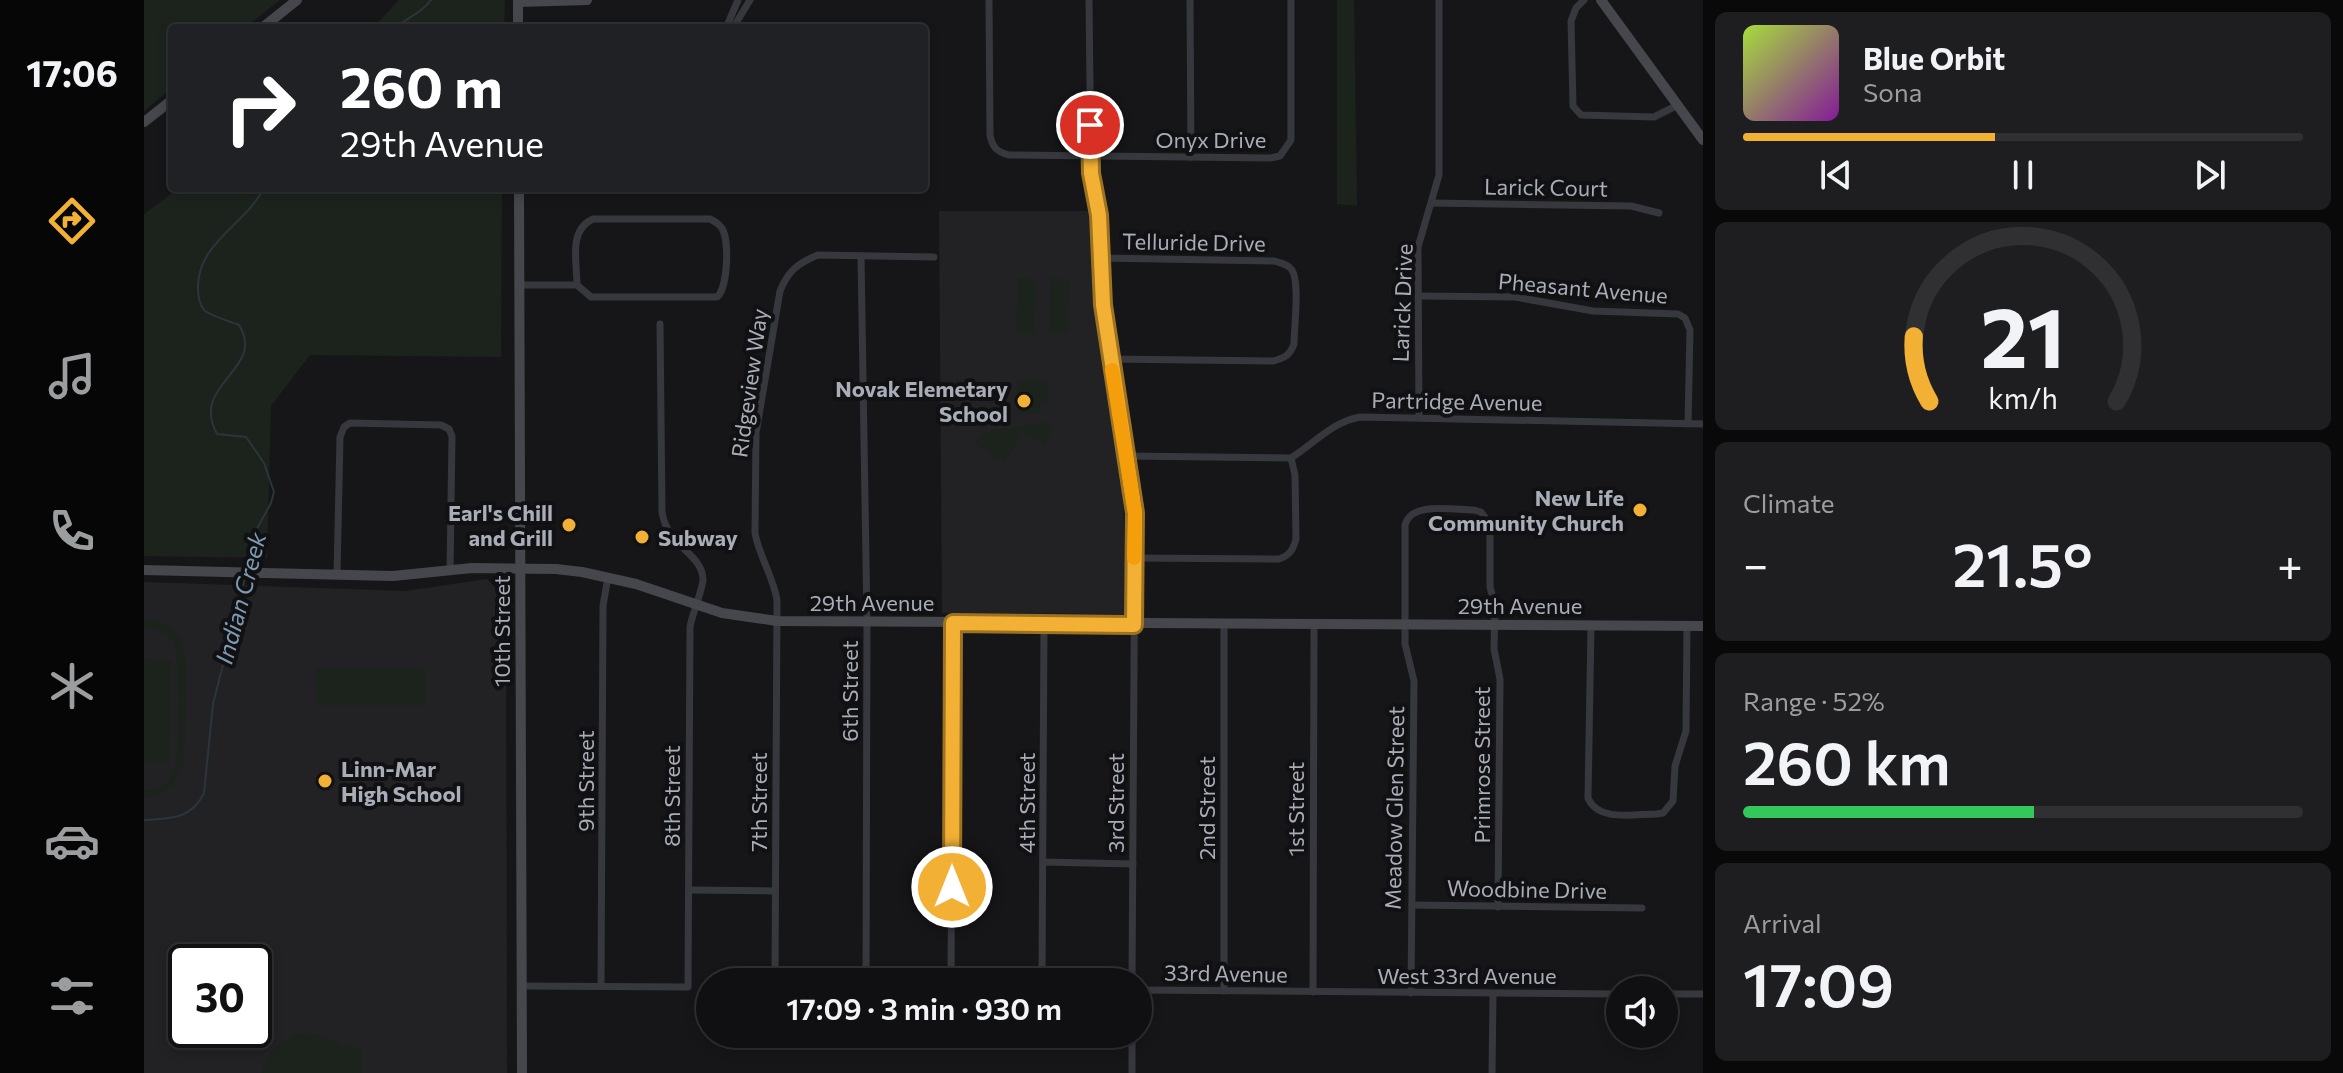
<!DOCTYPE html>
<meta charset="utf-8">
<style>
body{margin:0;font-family:Commissioner,sans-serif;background:#1e1e20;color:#f1f3f6;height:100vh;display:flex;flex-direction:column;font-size:30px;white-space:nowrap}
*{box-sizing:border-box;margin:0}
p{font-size:26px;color:#9c9d9f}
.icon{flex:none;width:44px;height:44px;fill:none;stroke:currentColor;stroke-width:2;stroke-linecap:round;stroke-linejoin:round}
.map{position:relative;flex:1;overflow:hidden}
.sheet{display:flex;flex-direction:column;gap:12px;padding:12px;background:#09090a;width:640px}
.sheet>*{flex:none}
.hud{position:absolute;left:24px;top:24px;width:760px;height:168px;border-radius:8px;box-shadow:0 4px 12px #0003,0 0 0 2px #303032;background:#202124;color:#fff;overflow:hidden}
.buttons{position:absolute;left:1462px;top:976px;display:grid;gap:16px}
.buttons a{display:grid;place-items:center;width:72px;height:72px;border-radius:50%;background:#101012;box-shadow:0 4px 12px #0003,0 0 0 2px #303032;font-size:40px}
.speed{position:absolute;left:24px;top:944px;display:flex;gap:16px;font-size:40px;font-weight:700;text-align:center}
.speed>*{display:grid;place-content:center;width:104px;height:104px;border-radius:50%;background:#101012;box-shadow:0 4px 12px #0003,0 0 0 2px #303032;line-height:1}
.speed .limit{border:4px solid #111;border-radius:12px;background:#fff;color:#111}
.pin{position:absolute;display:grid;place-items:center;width:68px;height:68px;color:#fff;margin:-34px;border:4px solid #fff;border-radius:50%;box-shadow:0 2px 8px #0007}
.me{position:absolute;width:88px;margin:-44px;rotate:0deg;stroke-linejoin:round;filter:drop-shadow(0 0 6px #0008)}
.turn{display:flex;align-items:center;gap:28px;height:168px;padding:0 40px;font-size:36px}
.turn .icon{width:104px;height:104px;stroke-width:2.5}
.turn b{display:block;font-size:56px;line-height:68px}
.big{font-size:60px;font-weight:600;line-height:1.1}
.sheet .tile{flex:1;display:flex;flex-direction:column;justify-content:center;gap:12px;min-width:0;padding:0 28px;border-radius:12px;background:#1e1e20}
.sheet .dial{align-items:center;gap:0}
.dial svg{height:208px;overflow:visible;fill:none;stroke:#303032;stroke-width:7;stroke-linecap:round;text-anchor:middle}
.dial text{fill:#f1f3f6;stroke:none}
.song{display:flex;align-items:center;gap:24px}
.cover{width:96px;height:96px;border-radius:12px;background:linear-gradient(135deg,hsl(80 70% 55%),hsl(290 70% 35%))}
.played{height:8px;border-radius:4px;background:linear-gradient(90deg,#f2b134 45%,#303032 45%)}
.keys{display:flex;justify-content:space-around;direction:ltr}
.heat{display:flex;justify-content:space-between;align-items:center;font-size:44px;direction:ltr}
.charge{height:12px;border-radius:6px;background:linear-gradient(90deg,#34c759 52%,#303032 0)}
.trip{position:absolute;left:552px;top:968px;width:456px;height:80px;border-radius:40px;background:#101012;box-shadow:0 4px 12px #0003,0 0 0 2px #303032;font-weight:600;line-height:80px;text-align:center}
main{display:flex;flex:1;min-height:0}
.tab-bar{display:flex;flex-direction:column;width:144px;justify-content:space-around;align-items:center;background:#060607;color:#9c9d9f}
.tab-bar .icon{width:56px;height:56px}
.tab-bar .current{color:#f2b134}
.tab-bar b{font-size:36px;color:#f1f3f6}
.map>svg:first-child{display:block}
.built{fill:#222225;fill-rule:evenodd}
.green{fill:#1c231d}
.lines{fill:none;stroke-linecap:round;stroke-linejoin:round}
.stream{stroke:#2c353c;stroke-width:2}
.street{stroke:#37383d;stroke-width:7}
.secondary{stroke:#45474d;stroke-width:10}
.route-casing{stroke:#9d7322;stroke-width:20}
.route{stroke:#f2b134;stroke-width:14}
.slow{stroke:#f59e0b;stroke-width:14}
.poi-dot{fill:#f2b134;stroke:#111113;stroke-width:3}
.labels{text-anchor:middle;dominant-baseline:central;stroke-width:8;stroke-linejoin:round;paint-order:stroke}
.street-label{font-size:22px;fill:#a8adb8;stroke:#111113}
.poi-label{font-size:22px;font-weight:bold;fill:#a8adb8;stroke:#111113;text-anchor:end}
.water-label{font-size:24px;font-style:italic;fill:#7f9bb3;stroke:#111113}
</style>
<main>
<nav class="tab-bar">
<b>17:06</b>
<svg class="icon current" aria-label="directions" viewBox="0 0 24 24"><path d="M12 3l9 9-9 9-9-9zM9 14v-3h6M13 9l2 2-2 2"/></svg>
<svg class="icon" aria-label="music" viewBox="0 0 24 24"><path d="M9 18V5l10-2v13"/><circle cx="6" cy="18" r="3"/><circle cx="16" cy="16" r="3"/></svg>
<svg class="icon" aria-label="phone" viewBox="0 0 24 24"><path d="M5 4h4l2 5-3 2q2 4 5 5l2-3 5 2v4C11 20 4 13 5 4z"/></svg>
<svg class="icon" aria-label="climate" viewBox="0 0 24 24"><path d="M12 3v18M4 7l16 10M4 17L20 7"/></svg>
<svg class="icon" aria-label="car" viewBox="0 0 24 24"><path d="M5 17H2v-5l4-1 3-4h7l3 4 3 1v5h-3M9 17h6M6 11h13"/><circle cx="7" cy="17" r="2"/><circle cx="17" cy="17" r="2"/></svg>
<svg class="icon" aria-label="filters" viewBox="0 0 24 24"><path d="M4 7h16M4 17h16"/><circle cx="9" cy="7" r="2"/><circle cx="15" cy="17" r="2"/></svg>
</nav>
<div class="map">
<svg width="1559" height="1073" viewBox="0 0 1559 1073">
<rect width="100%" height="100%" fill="#161618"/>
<g class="built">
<polygon points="795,211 945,211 949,307 979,495 983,614 798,613"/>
<path d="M 343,579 L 362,599 L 363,1073 L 0,1073 L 0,582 L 262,591 ZM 42,962 L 110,962 L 110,1030 L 42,1030 Z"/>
</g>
<g class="green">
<polygon points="0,0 136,0 101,28 28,28 28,88 0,111"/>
<polygon points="255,0 361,0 360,28 229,28"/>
<polygon points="1193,0 1210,0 1213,206 1193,204"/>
<polygon points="35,188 358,188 357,357 166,355 127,406 123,558 0,556 0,214"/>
<polygon points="874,278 892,279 890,333 872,332"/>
<polygon points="907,278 925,279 924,333 905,332"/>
<polygon points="873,379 904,379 903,404 897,404 895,414 873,414"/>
<polygon points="905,422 908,430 901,445 879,433 861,463 829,442 848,430"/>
<path d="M 0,620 C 16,620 29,625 37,640 C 47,661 40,733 40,760 C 35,781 22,796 0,798 L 0,791 C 12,789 25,784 30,771 C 36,755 37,653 28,640 C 21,632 10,628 0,628 Z"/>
<polygon points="0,659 27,660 25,761 0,761"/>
<rect x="172" y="668" width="109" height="37"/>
<path d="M 156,1034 C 180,1031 195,1047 217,1048 L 217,1073 L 117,1073 C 122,1052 136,1040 156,1034 Z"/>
</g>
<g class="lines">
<g class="stream">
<path d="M 252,28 C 263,17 277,14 287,0"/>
<path d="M 103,568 L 109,536 L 127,503 L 130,492 L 120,463 L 102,437 L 73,434 C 45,383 123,370 95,325 C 85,321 70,317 61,311 C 55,305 54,297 54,288 C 53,243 102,224 120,188"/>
<path d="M 0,820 C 26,819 48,819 60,793 L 69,704 L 101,578"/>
</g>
<g class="street">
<path d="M 845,0 L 846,135 C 848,147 853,152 865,155 L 1126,158 L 1136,156 L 1147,140 L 1147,0"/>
<polyline points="945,0 947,173 954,203 959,305 966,359 991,513 988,982"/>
<polyline points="1046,0 1047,157"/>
<polyline points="1440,0 1432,8 1427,21 1429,106 1437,115 1510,117 1534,105"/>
<polyline points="582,28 594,0"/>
<polyline points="589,28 606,0"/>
<polyline points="1288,203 1487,206 1515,213"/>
<polyline points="717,256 723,622 722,982"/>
<path d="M 957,258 L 1130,261 C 1137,263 1144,264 1148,270 C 1156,283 1150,327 1150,344 C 1146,355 1141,358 1129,361 L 966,359"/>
<path d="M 375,285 L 433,285 L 447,297 L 573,297 C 584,288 586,238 577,227 C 574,223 570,221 566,219 L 449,219 C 424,230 433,262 433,285"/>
<polyline points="1274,296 1371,297 1449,311 1534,314 1541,318 1546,330 1544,424"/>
<polyline points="1275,417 1274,247 1295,175 1295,0"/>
<path d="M 982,456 L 1147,458 C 1171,443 1188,422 1216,417 L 1559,424"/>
<path d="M 990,558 L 1135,559 C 1146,555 1149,550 1152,539 L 1151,475 L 1147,458"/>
<polyline points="193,575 196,437 200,427 206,423 297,425 305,429 308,436 306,571"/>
<path d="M 1447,626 L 1444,798 C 1454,822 1490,814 1512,814 L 1519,813 L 1529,801 L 1531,766 L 1542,731 L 1543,626"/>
<polyline points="899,862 989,864"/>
<polyline points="545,890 631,891"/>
<polyline points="1268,905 1498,908"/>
<path d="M 631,982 L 633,600 C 629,576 615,556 611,533 L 612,433 L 636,291 C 644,271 654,263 674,255 L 790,257"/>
<polyline points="807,982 809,623"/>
<polyline points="896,982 898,977 900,624"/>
<path d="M 377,986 L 544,987 L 546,627 C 548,614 559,589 559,579 C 558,553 523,547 518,512 L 516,324"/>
<polyline points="457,986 459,606 464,577"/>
<polyline points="994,990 1476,994"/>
<polyline points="1080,991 1080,626"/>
<polyline points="1169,992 1170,626"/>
<path d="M 1267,993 L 1270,681 L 1261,644 L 1261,525 C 1267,501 1310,510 1330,510 L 1337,512 L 1346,524 L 1346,587 L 1351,606 L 1350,649 L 1356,679 L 1354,907"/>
<polyline points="1520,994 1559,994"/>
<polyline points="988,1073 988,1034"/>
<polyline points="1348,1073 1349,994"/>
</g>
<g class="secondary">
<polyline points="374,0 374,28"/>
<polyline points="1457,0 1559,140"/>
<polyline points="374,2 443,0"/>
<polyline points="118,28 153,0"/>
<polyline points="0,122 28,100"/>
<polyline points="375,188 378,1073"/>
<polyline points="0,570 249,576 328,568 412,569 438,572 492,584 578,613 633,621 1559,626"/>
</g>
</g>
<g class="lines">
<defs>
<polyline id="route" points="808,887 809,623 990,625 991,513 959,305 955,215 947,173 946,125"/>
</defs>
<use href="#route" class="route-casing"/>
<use href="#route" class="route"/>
<polyline class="slow" points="968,370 991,513 990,558"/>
</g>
<g class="poi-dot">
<circle cx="880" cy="401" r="8"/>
<circle cx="1496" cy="510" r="8"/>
<circle cx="425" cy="525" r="8"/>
<circle cx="498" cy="537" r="8"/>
<circle cx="181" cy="781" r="8"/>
</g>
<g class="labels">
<g class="street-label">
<text x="1067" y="139">Onyx Drive</text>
<text transform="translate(1402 187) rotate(1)">Larick Court</text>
<text transform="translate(1050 242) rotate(1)">Telluride Drive</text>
<text transform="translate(1439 288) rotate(5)">Pheasant Avenue</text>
<text transform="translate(1258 303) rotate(-88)">Larick Drive</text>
<text transform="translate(605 383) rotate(-82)">Ridgeview Way</text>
<text transform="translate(1313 401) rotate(1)">Partridge Avenue</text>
<text x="728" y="602">29th Avenue</text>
<text x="1376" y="605">29th Avenue</text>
<text transform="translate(357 631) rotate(-90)">10th Street</text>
<text transform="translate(705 691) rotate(-90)">6th Street</text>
<text transform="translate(1337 765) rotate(-90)">Primrose Street</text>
<text transform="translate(441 781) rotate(-90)">9th Street</text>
<text transform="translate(527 796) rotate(-90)">8th Street</text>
<text transform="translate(614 802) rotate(-90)">7th Street</text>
<text transform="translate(882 803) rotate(-90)">4th Street</text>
<text transform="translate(971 803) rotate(-90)">3rd Street</text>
<text transform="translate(1062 808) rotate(-90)">2nd Street</text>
<text transform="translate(1250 808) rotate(-89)">Meadow Glen Street</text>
<text transform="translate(1151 809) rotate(-90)">1st Street</text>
<text transform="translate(1383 889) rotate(1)">Woodbine Drive</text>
<text transform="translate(1082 973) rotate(1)">33rd Avenue</text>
<text x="1323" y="975">West 33rd Avenue</text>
</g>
<g class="poi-label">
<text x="864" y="388">Novak Elemetary<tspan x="864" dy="25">School</tspan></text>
<text x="1480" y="497">New Life<tspan x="1480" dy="25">Community Church</tspan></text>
<text x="409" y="512">Earl's Chill<tspan x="409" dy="25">and Grill</tspan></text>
<text x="514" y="537" text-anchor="start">Subway</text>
<text x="197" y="768" text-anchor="start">Linn-Mar<tspan x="197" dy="25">High School</tspan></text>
</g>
<g class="water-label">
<text transform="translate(96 598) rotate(-75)">Indian Creek</text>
</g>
</g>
</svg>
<div class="buttons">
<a><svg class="icon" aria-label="sound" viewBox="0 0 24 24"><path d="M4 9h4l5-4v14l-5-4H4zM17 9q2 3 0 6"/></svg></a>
</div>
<div class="speed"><div class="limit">30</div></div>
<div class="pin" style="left:946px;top:125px;background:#d93025"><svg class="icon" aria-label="arrive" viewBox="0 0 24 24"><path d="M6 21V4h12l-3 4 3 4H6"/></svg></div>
<svg class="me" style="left:808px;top:887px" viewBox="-20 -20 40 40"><circle r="17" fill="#f2b134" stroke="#fff" stroke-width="3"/><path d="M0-11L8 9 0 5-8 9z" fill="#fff"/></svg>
<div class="trip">17:09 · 3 min · 930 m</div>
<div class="hud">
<div class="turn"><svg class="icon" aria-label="right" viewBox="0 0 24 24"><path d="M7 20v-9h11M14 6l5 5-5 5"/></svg><div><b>260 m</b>29th Avenue</div></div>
</div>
</div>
<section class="sheet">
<div class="tile">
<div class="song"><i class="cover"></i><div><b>Blue Orbit</b><p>Sona</p></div></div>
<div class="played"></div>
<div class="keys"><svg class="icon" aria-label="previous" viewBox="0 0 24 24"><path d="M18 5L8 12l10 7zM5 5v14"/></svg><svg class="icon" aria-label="pause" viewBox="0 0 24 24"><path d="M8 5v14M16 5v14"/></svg><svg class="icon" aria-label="next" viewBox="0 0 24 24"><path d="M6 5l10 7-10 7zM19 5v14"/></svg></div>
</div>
<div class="tile dial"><svg viewBox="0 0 100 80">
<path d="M14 69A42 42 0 1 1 86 69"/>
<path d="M14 69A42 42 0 0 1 8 44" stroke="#f2b134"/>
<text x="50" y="56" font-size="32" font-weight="700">21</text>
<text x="50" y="72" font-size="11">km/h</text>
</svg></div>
<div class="tile"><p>Climate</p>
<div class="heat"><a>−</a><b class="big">21.5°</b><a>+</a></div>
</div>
<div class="tile"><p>Range · 52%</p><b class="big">260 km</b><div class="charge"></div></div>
<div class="tile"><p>Arrival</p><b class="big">17:09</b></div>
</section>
</main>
